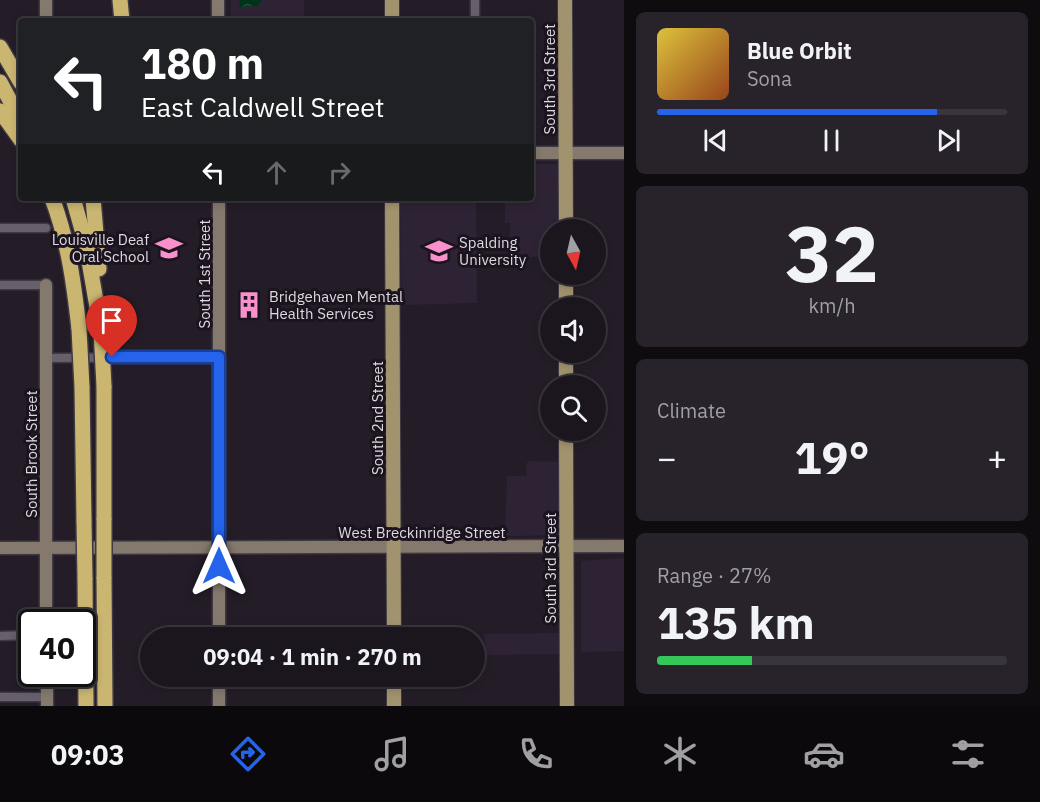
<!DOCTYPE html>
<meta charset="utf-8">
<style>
body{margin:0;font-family:"IBM Plex Sans",sans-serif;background:#28232b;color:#f1f3f6;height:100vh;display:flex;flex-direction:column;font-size:22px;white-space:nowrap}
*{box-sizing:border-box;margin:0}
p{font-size:20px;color:#a09fa4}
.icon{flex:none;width:33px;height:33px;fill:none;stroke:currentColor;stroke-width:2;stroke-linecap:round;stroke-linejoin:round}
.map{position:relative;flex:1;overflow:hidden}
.details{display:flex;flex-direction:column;gap:12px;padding:12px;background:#0f0c10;width:416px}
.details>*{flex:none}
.top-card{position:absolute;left:18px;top:18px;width:516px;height:183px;border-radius:6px;box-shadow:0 3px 9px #0003,0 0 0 2px #39353c;background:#202124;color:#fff;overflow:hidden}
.needle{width:39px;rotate:172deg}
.tools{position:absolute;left:540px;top:219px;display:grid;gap:12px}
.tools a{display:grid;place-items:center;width:66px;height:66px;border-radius:50%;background:#1b161e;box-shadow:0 3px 9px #0003,0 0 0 2px #39353c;font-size:30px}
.speed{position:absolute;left:18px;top:609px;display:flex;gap:12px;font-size:30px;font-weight:700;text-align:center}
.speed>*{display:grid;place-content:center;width:78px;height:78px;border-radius:50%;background:#1b161e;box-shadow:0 3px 9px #0003,0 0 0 2px #39353c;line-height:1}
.speed .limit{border:3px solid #111;border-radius:9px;background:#fff;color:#111}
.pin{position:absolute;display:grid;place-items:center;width:51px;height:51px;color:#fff;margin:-62px -26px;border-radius:50% 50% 50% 0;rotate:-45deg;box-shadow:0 0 6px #0007}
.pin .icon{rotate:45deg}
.me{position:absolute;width:66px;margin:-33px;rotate:0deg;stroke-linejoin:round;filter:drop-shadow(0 0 4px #0008)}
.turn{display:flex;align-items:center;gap:21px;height:126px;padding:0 24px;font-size:27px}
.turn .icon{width:78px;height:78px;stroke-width:2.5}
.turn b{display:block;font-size:42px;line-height:51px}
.lanes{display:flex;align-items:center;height:57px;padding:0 24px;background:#0003;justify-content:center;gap:30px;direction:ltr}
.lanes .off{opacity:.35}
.big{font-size:45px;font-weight:700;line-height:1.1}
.details .tile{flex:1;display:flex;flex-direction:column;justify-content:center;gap:9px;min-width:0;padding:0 21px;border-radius:9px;background:#28232b}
.details .dial{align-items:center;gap:0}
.dial b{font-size:78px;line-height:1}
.song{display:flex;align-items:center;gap:18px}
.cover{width:72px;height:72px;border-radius:9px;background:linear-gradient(135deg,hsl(50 70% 55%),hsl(20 70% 35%))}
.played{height:6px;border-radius:3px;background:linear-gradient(90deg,#2563eb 80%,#39353c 80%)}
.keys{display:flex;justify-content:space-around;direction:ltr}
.heat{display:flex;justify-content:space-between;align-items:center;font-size:33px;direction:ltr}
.charge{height:9px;border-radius:4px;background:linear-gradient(90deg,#34c759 27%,#39353c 0)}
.trip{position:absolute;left:140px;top:627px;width:345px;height:60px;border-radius:30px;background:#1b161e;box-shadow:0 3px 9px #0003,0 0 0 2px #39353c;font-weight:700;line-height:60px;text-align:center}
.tab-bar{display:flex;height:96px;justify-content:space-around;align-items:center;background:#0b090c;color:#a09fa4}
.tab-bar .icon{width:42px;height:42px}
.tab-bar .on{color:#2563eb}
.tab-bar b{font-size:27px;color:#f1f3f6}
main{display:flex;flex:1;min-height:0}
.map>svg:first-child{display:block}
.built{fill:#2e2334}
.park{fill:url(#park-crowns)}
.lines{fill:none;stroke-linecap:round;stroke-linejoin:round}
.street-casing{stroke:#3f3943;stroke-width:11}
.secondary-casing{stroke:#3f3943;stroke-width:15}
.primary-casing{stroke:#3f3943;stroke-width:16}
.highway-casing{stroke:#3f3943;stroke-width:18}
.street{stroke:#675f6c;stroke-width:8}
.secondary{stroke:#85796e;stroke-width:12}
.primary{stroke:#a2936f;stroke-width:14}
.highway{stroke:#cab571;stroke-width:15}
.highway-bridge-casing{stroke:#3f3943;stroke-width:18;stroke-linecap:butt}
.highway-bridge{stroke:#cab571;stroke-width:15}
.route-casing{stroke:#184099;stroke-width:15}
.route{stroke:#2563eb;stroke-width:10}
.labels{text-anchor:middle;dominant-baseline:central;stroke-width:6;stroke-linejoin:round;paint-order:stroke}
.street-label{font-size:15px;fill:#ded9e1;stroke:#1b141f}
.poi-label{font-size:15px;fill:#ded9e1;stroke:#1b141f;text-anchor:start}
</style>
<main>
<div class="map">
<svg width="625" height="706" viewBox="0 0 625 706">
<defs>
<pattern id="park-crowns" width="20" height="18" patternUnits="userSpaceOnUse" patternTransform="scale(1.5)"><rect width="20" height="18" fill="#00341a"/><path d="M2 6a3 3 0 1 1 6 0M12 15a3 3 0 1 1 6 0" fill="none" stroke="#25513b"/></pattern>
</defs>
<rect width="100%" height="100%" fill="#241d28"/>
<g class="built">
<rect x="231" y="0" width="73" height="21"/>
<polygon points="531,164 558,164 560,229 550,230 549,271 541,272 540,257 510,256 510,223 505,223 505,198 531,198"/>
<polygon points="400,198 476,198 477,303 402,305"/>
<polygon points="529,461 562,462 561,535 505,536 507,476 527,476 526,464"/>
<polygon points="624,558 624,651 581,652 581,561"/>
<polygon points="560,633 561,654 486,655 484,634"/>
<polygon points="479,636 479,657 474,657 474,638 428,637"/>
</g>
<polygon class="park" points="239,0 262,0 258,6 240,7"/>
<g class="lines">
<defs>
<g id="street">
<polyline points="475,21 475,0"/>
<polyline points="0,228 46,228"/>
<polyline points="0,285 46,285"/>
<polyline points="46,358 219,357"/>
<polyline points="0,636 32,635"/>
<polyline points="0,697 47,697"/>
</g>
<g id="secondary">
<polyline points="218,0 218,21"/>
<polyline points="46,21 46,0"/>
<polyline points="531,153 625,153"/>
<polyline points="219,198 219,638"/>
<polyline points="46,285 46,622"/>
<polyline points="0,548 625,546"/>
<polyline points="47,674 47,706"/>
<polyline points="219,706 219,676"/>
</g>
<g id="primary">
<polyline points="392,0 392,21"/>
<polyline points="565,0 566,230"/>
<polyline points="392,198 394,638"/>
<polyline points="566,308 566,274"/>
<polyline points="566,352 566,386"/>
<polyline points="566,430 567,706"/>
<polyline points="394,676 394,706"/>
</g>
<g id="highway">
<polyline points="120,0 122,21"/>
<polyline points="0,47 21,83"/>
<polyline points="0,82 21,121"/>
<polyline points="0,111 21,140"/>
<path d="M 52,198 C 68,240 74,284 79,329"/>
<polyline points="73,198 86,244 101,330"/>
<polyline points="93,198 99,269"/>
<polyline points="82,387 84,521"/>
<polyline points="104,520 104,386"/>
<polyline points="104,577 105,706"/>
<polyline points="85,578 86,706"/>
</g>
</defs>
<use href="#street" class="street-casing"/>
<use href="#secondary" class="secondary-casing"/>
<use href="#primary" class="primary-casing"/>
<use href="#highway" class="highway-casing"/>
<use href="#street" class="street"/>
<use href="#secondary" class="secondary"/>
<use href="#primary" class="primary"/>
<use href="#highway" class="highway"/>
<defs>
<g id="highway-bridge">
<polyline points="79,329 82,387"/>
<polyline points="101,330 104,386"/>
<polyline points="104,520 104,577"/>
<polyline points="84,521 85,578"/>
</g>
</defs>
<use href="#highway-bridge" class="highway-bridge-casing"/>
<use href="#highway-bridge" class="highway-bridge"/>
</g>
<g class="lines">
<defs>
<polyline id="route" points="112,357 219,357 219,566"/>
</defs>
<use href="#route" class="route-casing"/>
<use href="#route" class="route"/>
</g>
<defs>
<symbol id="school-bare" viewBox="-9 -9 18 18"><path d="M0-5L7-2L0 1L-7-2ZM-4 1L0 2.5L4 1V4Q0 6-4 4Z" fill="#f890cb" stroke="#1b141f" stroke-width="2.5" paint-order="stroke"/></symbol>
<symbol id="university-bare" viewBox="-9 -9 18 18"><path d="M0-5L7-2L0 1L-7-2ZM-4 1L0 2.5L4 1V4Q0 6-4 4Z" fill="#f890cb" stroke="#1b141f" stroke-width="2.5" paint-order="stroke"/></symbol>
<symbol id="building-bare" viewBox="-9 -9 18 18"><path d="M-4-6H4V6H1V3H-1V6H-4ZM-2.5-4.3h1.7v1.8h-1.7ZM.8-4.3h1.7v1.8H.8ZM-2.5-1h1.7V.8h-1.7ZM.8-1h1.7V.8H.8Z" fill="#f890cb" stroke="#1b141f" stroke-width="2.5" paint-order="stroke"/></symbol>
</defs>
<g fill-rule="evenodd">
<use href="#school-bare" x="150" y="229" width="38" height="38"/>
<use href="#university-bare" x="420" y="232" width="38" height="38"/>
<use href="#building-bare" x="230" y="286" width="38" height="38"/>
</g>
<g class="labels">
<g class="street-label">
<text transform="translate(549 79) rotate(-90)">South 3rd Street</text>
<text transform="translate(204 274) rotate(-90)">South 1st Street</text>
<text transform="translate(377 418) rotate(-90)">South 2nd Street</text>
<text transform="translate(31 454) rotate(-90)">South Brook Street</text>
<text x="422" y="532">West Breckinridge Street</text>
<text transform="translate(550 568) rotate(-90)">South 3rd Street</text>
</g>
<g class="poi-label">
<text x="149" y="239" text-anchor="end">Louisville Deaf<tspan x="149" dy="17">Oral School</tspan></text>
<text x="459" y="242">Spalding<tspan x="459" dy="17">University</tspan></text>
<text x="269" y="296">Bridgehaven Mental<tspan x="269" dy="17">Health Services</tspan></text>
</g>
</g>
</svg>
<div class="tools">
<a><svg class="needle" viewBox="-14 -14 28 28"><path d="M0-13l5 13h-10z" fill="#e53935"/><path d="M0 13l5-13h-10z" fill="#a09fa4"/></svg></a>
<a><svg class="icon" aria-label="sound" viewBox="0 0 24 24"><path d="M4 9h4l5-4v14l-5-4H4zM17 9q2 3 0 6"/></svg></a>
<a><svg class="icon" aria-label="search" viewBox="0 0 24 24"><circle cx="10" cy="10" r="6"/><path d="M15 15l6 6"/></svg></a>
</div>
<div class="speed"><div class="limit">40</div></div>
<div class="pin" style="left:112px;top:357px;background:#d93025"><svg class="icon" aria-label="arrive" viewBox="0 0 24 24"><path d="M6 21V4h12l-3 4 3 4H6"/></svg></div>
<svg class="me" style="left:219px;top:566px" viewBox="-20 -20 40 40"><path d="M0-17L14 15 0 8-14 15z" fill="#2563eb" stroke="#fff" stroke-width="4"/></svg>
<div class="trip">09:04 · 1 min · 270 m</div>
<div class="top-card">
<div class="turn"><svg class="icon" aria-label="left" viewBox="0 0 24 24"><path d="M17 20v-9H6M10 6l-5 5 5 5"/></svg><div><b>180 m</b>East Caldwell Street</div></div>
<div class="lanes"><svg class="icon" aria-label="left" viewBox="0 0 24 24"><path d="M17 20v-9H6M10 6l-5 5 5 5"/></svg><svg class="icon off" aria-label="ahead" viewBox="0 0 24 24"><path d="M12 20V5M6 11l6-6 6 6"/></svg><svg class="icon off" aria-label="right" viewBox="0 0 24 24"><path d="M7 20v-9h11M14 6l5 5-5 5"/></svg></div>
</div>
</div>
<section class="details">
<div class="tile">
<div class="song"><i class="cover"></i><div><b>Blue Orbit</b><p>Sona</p></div></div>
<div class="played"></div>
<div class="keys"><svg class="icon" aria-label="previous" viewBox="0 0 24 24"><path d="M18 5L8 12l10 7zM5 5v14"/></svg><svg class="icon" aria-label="pause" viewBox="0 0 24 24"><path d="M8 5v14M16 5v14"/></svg><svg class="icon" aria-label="next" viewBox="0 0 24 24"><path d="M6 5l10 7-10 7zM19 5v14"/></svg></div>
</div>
<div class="tile dial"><b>32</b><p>km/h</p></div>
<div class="tile"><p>Climate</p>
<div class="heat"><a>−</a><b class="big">19°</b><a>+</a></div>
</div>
<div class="tile"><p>Range · 27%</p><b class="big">135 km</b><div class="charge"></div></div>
</section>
</main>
<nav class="tab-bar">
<b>09:03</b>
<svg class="icon on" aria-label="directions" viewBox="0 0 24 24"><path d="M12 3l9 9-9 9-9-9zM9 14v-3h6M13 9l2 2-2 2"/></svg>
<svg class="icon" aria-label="music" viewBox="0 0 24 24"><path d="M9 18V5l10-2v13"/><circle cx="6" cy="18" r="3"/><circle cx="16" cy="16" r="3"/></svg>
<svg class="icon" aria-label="phone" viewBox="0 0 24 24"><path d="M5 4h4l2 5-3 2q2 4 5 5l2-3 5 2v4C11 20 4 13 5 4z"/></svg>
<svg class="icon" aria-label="climate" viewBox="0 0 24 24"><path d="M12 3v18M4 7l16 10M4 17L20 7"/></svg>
<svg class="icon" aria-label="car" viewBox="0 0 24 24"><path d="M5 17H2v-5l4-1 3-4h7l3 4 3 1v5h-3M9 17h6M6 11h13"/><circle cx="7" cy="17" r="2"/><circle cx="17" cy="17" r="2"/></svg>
<svg class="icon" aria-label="filters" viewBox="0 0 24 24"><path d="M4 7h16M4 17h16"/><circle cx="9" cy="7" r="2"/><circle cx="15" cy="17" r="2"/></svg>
</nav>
